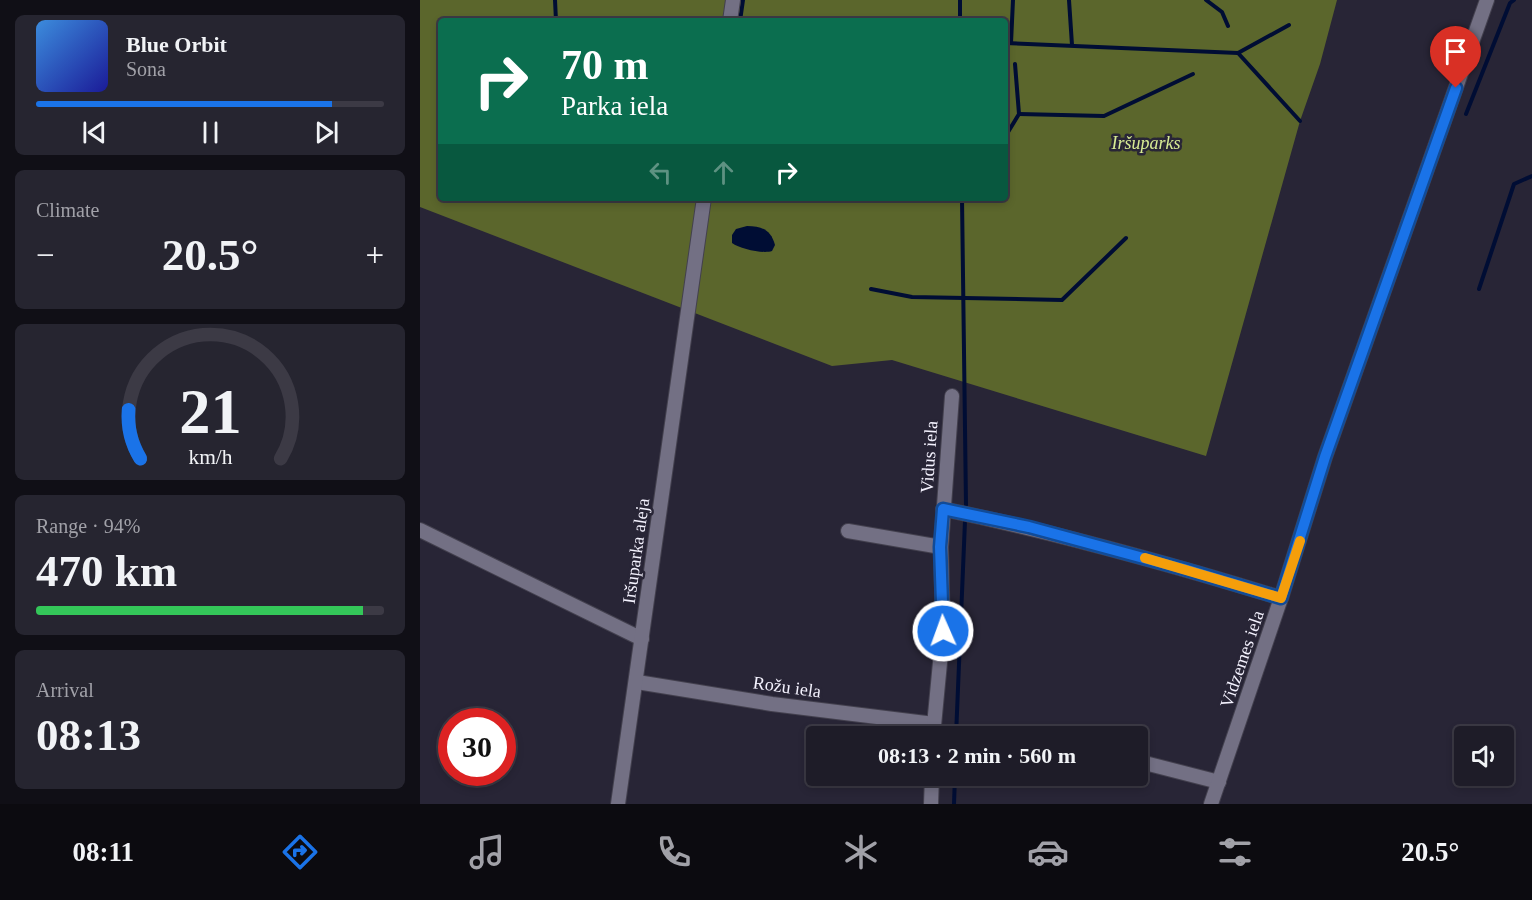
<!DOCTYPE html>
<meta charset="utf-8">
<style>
body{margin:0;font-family:"Times New Roman",serif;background:#262530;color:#f1f3f6;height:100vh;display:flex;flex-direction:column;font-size:22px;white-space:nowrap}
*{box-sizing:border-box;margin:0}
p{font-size:20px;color:#a1a1a8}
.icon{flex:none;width:33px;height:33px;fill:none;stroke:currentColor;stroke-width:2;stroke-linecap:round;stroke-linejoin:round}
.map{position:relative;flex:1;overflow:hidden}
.panel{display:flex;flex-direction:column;gap:15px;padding:15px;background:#100f16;width:420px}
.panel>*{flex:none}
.hud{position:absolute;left:18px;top:18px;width:570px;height:183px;border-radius:6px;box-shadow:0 3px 9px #0003,0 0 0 2px #3c3a45;background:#0b6e4f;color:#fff;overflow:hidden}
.controls{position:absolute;left:1034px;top:726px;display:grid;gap:12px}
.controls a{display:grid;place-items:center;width:60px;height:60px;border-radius:6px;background:#1e1c28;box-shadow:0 3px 9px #0003,0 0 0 2px #3c3a45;font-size:30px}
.speed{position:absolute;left:18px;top:708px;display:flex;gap:12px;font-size:30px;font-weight:700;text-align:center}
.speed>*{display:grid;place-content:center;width:78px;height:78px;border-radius:50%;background:#1e1c28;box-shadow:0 3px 9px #0003,0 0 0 2px #3c3a45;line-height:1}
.speed .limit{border:9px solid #d22;background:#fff;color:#111}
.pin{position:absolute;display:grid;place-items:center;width:51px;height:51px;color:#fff;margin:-62px -26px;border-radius:50% 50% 50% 0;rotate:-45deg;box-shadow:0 0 6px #0007}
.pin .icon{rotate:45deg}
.me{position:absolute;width:66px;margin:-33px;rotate:358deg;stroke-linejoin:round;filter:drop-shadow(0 0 4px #0008)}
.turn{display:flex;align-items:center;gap:21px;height:126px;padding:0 24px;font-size:27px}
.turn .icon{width:78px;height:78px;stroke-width:2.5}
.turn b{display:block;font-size:42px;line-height:51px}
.lanes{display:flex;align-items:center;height:57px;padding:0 24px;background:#0003;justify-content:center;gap:30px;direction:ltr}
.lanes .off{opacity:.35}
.big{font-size:45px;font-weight:700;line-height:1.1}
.panel .widget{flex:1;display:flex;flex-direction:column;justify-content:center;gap:9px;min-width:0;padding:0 21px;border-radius:9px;background:#262530}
.panel .dial{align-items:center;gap:0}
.dial svg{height:156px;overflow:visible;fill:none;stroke:#3c3a45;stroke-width:7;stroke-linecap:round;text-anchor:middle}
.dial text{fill:#f1f3f6;stroke:none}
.song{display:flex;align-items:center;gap:18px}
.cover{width:72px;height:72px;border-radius:9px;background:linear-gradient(135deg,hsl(210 70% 55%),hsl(240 70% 35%))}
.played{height:6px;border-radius:3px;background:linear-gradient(90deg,#1a73e8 85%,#3c3a45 85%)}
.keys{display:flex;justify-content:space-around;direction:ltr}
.heat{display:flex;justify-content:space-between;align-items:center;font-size:33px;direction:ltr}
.charge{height:9px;border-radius:4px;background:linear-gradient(90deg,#34c759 94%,#3c3a45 0)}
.trip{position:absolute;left:386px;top:726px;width:342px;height:60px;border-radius:6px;background:#1e1c28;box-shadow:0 3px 9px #0003,0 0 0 2px #3c3a45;font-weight:700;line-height:60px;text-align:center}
.dock{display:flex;height:96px;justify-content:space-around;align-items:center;background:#0c0b10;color:#a1a1a8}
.dock .icon{width:42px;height:42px}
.dock .active{color:#1a73e8}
.dock b{font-size:27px;color:#f1f3f6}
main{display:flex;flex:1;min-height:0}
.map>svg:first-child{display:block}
.forest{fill:#5b662c;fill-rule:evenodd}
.water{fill:#000d34}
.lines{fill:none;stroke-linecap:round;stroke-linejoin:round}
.stream{stroke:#000d34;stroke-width:4}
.minor-casing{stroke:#43404e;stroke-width:16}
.minor{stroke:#737084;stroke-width:14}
.route-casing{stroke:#114b97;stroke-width:15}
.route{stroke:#1a73e8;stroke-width:10}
.slow{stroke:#f59e0b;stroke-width:10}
.labels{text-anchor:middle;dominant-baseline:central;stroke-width:5;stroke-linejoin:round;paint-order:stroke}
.park-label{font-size:18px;font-style:italic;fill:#d8eb94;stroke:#282536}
.street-label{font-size:18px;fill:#f4f2fe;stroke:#282536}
</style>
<main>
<section class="panel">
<div class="widget">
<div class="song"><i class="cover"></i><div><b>Blue Orbit</b><p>Sona</p></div></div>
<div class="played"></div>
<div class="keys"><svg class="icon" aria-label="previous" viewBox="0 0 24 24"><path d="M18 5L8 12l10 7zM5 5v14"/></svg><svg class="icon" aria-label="pause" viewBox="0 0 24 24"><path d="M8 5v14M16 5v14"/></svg><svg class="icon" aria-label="next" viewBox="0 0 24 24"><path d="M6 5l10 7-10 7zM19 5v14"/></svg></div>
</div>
<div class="widget"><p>Climate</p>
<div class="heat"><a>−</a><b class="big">20.5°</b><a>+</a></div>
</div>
<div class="widget dial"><svg viewBox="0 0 100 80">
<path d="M14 69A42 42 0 1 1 86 69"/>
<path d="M14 69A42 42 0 0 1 8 44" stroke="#1a73e8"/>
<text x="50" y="56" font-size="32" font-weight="700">21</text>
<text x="50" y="72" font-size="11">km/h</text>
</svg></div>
<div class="widget"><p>Range · 94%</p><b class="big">470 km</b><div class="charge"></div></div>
<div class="widget"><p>Arrival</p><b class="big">08:13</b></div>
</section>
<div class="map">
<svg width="1112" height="804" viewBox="0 0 1112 804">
<rect width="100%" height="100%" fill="#282536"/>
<path class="forest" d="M 0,0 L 917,0 L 900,64 L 880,121 L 786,456 L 472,360 L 412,366 L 0,207 ZM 21,21 L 585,21 L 585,198 L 21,198 Z"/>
<path class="water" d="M 327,226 C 342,226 351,230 355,245 L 352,251 C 343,254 320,249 312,243 L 312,235 L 316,229 Z"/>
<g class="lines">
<g class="stream">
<polyline points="135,0 136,21"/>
<polyline points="540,0 540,21"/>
<polyline points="649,0 652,45"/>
<polyline points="786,0 802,12 808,26"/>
<polyline points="320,21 323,0"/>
<polyline points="585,43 818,53 880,121"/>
<polyline points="591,43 593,0"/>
<polyline points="818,53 869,25"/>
<polyline points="599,114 684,116 773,74"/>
<polyline points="1046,114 1090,3 1094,0"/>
<polyline points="585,137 599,114 595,64"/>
<polyline points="542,198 546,505"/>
<polyline points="451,289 492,297 642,300 706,238"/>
<polyline points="1059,289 1094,184 1112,176"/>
<polyline points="536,736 545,521"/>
<polyline points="534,804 535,776"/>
</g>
<defs>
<g id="minor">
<polyline points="310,21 313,0"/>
<path d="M 523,509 C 638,533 750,564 861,598"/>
<polyline points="0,530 222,639"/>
<polyline points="428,531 521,547"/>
<polyline points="217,682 352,704 514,724"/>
<polyline points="572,735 614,736"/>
<polyline points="513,736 523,631 521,547 532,396"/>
<polyline points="717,761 799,782"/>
<polyline points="198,804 284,198"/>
<polyline points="511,804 512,776"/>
<polyline points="791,804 861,598 905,457 1067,0"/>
</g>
</defs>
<use href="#minor" class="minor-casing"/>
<use href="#minor" class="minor"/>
</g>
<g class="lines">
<defs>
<polyline id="route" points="523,631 520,547 523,509 609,527 764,569 861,598 905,457 1036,88"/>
</defs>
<use href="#route" class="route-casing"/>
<use href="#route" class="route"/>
<polyline class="slow" points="725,558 861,598 880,541"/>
</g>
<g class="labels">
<g class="park-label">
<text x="726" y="143">Iršuparks</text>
</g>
<g class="street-label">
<text transform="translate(509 457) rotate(-86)">Vidus iela</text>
<text transform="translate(216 551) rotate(-82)">Iršuparka aleja</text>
<text transform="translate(822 659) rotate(-71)">Vidzemes iela</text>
<text transform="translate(367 687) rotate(8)">Rožu iela</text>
</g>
</g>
</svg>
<div class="controls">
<a><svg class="icon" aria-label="sound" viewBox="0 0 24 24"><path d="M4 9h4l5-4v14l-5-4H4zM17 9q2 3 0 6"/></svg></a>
</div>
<div class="speed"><div class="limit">30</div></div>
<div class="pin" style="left:1036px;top:88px;background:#d93025"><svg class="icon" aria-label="arrive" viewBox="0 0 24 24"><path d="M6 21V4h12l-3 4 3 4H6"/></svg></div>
<svg class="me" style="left:523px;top:631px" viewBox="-20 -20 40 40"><circle r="17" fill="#1a73e8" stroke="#fff" stroke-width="3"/><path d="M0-11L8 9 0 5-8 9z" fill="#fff"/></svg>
<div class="trip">08:13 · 2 min · 560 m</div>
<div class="hud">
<div class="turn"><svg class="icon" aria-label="right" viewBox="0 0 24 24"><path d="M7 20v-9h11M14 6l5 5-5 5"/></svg><div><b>70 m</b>Parka iela</div></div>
<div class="lanes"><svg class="icon off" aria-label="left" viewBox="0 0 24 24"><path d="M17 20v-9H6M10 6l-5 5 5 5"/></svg><svg class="icon off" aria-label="ahead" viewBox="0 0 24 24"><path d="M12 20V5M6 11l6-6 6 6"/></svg><svg class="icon" aria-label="right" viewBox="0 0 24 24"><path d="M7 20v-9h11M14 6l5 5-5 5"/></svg></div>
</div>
</div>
</main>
<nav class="dock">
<b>08:11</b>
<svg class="icon active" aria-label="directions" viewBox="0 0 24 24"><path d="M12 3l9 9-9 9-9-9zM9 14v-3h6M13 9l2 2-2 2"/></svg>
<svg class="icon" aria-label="music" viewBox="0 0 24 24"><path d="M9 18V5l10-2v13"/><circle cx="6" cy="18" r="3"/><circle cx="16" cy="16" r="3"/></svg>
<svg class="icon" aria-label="phone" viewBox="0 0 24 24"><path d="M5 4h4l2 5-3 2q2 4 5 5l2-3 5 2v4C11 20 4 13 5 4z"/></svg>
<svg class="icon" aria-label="climate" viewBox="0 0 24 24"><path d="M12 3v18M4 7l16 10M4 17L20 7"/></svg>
<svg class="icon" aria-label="car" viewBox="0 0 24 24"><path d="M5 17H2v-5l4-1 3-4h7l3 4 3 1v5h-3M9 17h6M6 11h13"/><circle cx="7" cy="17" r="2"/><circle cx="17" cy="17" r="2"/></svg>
<svg class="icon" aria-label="filters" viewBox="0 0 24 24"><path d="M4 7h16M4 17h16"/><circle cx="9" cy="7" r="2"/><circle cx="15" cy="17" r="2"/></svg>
<b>20.5°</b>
</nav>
